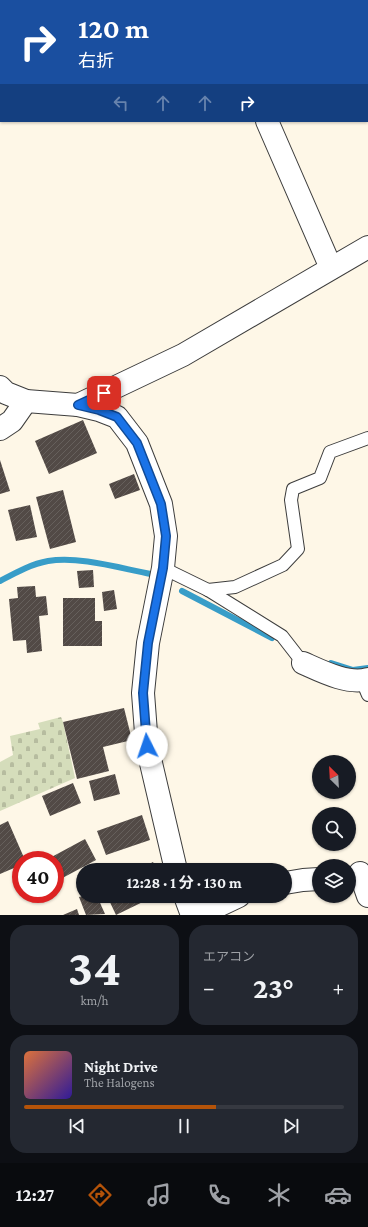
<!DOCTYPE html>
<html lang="ja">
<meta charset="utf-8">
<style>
body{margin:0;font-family:"Crimson Pro","Noto Sans JP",serif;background:#242831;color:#f1f3f6;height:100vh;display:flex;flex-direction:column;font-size:15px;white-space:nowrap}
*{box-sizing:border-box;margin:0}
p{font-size:13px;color:#9ea1a6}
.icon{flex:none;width:22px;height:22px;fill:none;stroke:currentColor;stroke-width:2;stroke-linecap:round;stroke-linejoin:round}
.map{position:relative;height:915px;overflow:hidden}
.sheet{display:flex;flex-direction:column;gap:10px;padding:10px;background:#0d0f14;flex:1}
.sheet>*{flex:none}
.top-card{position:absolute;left:0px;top:0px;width:368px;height:122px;box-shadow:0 1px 3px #0004;background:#1a4fa0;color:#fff;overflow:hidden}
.needle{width:26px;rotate:336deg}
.buttons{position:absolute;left:312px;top:755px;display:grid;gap:8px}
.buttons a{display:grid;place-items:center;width:44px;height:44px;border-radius:50%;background:#171b24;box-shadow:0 1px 3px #0004;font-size:20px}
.speed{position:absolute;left:12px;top:851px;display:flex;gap:8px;font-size:20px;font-weight:700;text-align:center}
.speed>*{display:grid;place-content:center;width:52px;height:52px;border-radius:50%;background:#171b24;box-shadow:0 1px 3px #0004;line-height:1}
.speed .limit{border:6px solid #d22;background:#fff;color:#111}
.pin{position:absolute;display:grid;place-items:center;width:34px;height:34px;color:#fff;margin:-17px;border-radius:8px;box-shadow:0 2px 6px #0006}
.me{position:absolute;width:44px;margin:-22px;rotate:356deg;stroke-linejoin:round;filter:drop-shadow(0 0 3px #0008)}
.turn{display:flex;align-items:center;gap:14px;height:84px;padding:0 12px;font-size:18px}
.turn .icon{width:52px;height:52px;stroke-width:2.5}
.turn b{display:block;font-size:28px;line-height:34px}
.lanes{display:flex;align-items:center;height:38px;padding:0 12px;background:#0003;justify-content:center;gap:20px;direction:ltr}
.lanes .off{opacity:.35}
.big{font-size:30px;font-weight:700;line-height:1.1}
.sheet .card{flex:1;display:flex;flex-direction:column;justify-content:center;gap:6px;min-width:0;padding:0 14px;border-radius:16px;background:#242831}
.sheet .dial{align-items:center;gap:0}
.dial b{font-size:52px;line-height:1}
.song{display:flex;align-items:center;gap:12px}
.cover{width:48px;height:48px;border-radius:6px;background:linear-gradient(135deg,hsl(20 70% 55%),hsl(250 70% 35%))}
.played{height:4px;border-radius:2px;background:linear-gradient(90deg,#b45309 60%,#363941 60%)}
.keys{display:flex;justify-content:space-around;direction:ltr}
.heat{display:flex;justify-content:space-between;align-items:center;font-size:22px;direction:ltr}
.sheet .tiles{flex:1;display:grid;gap:10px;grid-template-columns:1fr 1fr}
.card:last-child{grid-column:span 2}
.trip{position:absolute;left:76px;top:863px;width:216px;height:40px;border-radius:20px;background:#171b24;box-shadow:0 1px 3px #0004;font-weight:700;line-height:40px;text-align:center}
.dock{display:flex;height:64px;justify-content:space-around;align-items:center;background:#090b0e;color:#9ea1a6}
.dock .icon{width:28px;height:28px}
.dock .selected{color:#b45309}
.dock b{font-size:18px;color:#f1f3f6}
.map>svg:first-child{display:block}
.cemetery{fill:url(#cemetery-stones)}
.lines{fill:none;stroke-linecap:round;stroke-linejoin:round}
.stream{stroke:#389dc8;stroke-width:6}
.building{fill:url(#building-hatch)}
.service-casing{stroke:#3d3d3d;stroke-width:14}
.minor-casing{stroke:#3d3d3d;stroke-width:24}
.tertiary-casing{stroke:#3d3d3d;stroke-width:24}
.service{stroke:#fff;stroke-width:12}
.minor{stroke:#fff;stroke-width:22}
.tertiary{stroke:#fff;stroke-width:22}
.route-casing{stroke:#114b97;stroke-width:10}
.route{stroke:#1a73e8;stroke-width:7}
</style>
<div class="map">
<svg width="368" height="915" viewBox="0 0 368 915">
<defs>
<pattern id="cemetery-stones" width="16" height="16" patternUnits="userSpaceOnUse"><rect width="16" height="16" fill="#d5ddbb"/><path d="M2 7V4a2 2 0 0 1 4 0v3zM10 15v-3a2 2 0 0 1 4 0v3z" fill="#b6bc9f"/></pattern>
<pattern id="building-hatch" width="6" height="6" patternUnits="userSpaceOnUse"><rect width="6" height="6" fill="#524a46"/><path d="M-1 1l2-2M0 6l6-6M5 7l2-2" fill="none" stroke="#66605c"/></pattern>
</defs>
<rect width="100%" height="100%" fill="#fef7e7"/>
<polygon class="cemetery" points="61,717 63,722 75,778 0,811 0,762 13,755 10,736 40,729 38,723"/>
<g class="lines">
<g class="stream">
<path d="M 0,581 C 15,573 31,564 48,561 C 80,556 119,568 151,574"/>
<polyline points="182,591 272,638"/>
<polyline points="331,663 353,670 368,668"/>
</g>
</g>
<g class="building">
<polygon points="83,420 97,453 49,474 35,441"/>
<polygon points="0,460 10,491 0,494"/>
<polygon points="134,474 140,490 115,499 109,484"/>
<polygon points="63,490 76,542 50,549 36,497"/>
<polygon points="30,505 37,537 16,541 8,510"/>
<polygon points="93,570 94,587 79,588 77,571"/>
<polygon points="35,586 36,597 46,596 48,615 39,616 42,651 27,653 26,640 13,641 9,599 18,598 17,587"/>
<polygon points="114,590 117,609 104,611 102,592"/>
<polygon points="63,598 95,598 95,621 102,621 102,646 63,646"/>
<polygon points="124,708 132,740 103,747 109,771 77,779 63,722"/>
<polygon points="115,774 120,794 94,801 89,781"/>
<polygon points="73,783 81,803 50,816 42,796"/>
<polygon points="142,815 150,840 106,855 97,831"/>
<polygon points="8,821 25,860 21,860 21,865 0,874 0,825"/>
<polygon points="85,839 96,860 55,882 55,860 46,860"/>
<polygon points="153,862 157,870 137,870"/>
<polygon points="83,896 97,896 105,914 86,915 79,897"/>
<polygon points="107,896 155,896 116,915"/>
<polygon points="77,909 79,915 63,915"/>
</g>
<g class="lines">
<defs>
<g id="service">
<polyline points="163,568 208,590 282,636 303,663"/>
<polyline points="208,590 235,587 283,565 298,549 291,500 293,489 320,478 330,452 368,438"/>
<polyline points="362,681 368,695"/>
</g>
<g id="minor">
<polyline points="214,0 214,1"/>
<polyline points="267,121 331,268"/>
<path d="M 303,663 C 321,671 348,685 368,679"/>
<polyline points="360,873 368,896"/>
<polyline points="285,883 303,880 319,879"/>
<polyline points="199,915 239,896"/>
</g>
<g id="tertiary">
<polyline points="0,387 6,393 26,401 78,405 99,410 117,417 137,443 161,504 166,536 163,568 148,643 143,693 147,746 176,870"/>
<polyline points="78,405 183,355 368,247"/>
<polyline points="0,429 12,421 26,401"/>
<polyline points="185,896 192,915"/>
</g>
</defs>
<use href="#service" class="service-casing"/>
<use href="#minor" class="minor-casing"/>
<use href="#tertiary" class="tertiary-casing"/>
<use href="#service" class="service"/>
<use href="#minor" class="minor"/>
<use href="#tertiary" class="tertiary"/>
</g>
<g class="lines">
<defs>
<polyline id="route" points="104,393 78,405 99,410 117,417 137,443 161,504 166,536 163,568 148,643 143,693 147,746"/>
</defs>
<use href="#route" class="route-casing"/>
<use href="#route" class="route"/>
</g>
</svg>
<div class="buttons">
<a><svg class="needle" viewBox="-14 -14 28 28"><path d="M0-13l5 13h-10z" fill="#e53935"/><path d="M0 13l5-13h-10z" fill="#9ea1a6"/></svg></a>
<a><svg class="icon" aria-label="search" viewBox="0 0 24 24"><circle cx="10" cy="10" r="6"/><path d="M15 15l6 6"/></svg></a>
<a><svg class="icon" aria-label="layers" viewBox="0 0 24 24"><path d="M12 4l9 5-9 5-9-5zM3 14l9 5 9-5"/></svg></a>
</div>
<div class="speed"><div class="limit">40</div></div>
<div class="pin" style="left:104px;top:393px;background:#d93025"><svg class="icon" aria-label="arrive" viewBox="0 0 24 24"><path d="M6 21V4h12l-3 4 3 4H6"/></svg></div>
<svg class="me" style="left:147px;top:746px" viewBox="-20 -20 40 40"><circle r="19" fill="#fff"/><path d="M0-13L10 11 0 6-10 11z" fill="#1a73e8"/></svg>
<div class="trip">12:28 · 1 分 · 130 m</div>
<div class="top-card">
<div class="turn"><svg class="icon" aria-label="right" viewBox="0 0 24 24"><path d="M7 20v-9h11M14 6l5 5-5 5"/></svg><div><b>120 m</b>右折</div></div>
<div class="lanes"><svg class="icon off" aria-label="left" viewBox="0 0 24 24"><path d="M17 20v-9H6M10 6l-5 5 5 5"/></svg><svg class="icon off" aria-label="ahead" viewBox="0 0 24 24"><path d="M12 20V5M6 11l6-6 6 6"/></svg><svg class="icon off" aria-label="ahead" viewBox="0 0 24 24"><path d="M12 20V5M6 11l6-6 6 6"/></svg><svg class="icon" aria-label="right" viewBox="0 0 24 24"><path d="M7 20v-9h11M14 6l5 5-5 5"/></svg></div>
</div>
</div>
<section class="sheet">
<div class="tiles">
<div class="card dial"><b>34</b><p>km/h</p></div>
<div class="card"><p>エアコン</p>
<div class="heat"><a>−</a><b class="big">23°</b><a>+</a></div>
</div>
<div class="card">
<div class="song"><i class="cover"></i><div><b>Night Drive</b><p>The Halogens</p></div></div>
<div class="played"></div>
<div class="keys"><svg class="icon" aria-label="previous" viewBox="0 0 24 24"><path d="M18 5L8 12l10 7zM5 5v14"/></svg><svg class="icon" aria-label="pause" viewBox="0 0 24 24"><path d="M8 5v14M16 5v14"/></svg><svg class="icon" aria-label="next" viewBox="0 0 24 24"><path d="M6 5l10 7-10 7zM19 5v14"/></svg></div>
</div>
</div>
</section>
<nav class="dock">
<b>12:27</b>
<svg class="icon selected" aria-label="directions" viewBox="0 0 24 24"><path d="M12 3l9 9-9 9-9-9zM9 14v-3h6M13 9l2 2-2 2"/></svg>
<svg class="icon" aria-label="music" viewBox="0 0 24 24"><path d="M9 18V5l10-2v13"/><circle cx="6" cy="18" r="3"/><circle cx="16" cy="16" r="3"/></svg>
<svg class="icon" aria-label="phone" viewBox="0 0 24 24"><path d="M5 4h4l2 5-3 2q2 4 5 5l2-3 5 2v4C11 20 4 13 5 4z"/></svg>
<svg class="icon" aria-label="climate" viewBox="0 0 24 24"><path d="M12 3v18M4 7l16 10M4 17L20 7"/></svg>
<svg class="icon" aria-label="car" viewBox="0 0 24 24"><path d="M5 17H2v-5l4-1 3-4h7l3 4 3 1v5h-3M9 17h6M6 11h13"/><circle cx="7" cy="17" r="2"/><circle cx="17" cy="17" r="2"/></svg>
</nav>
